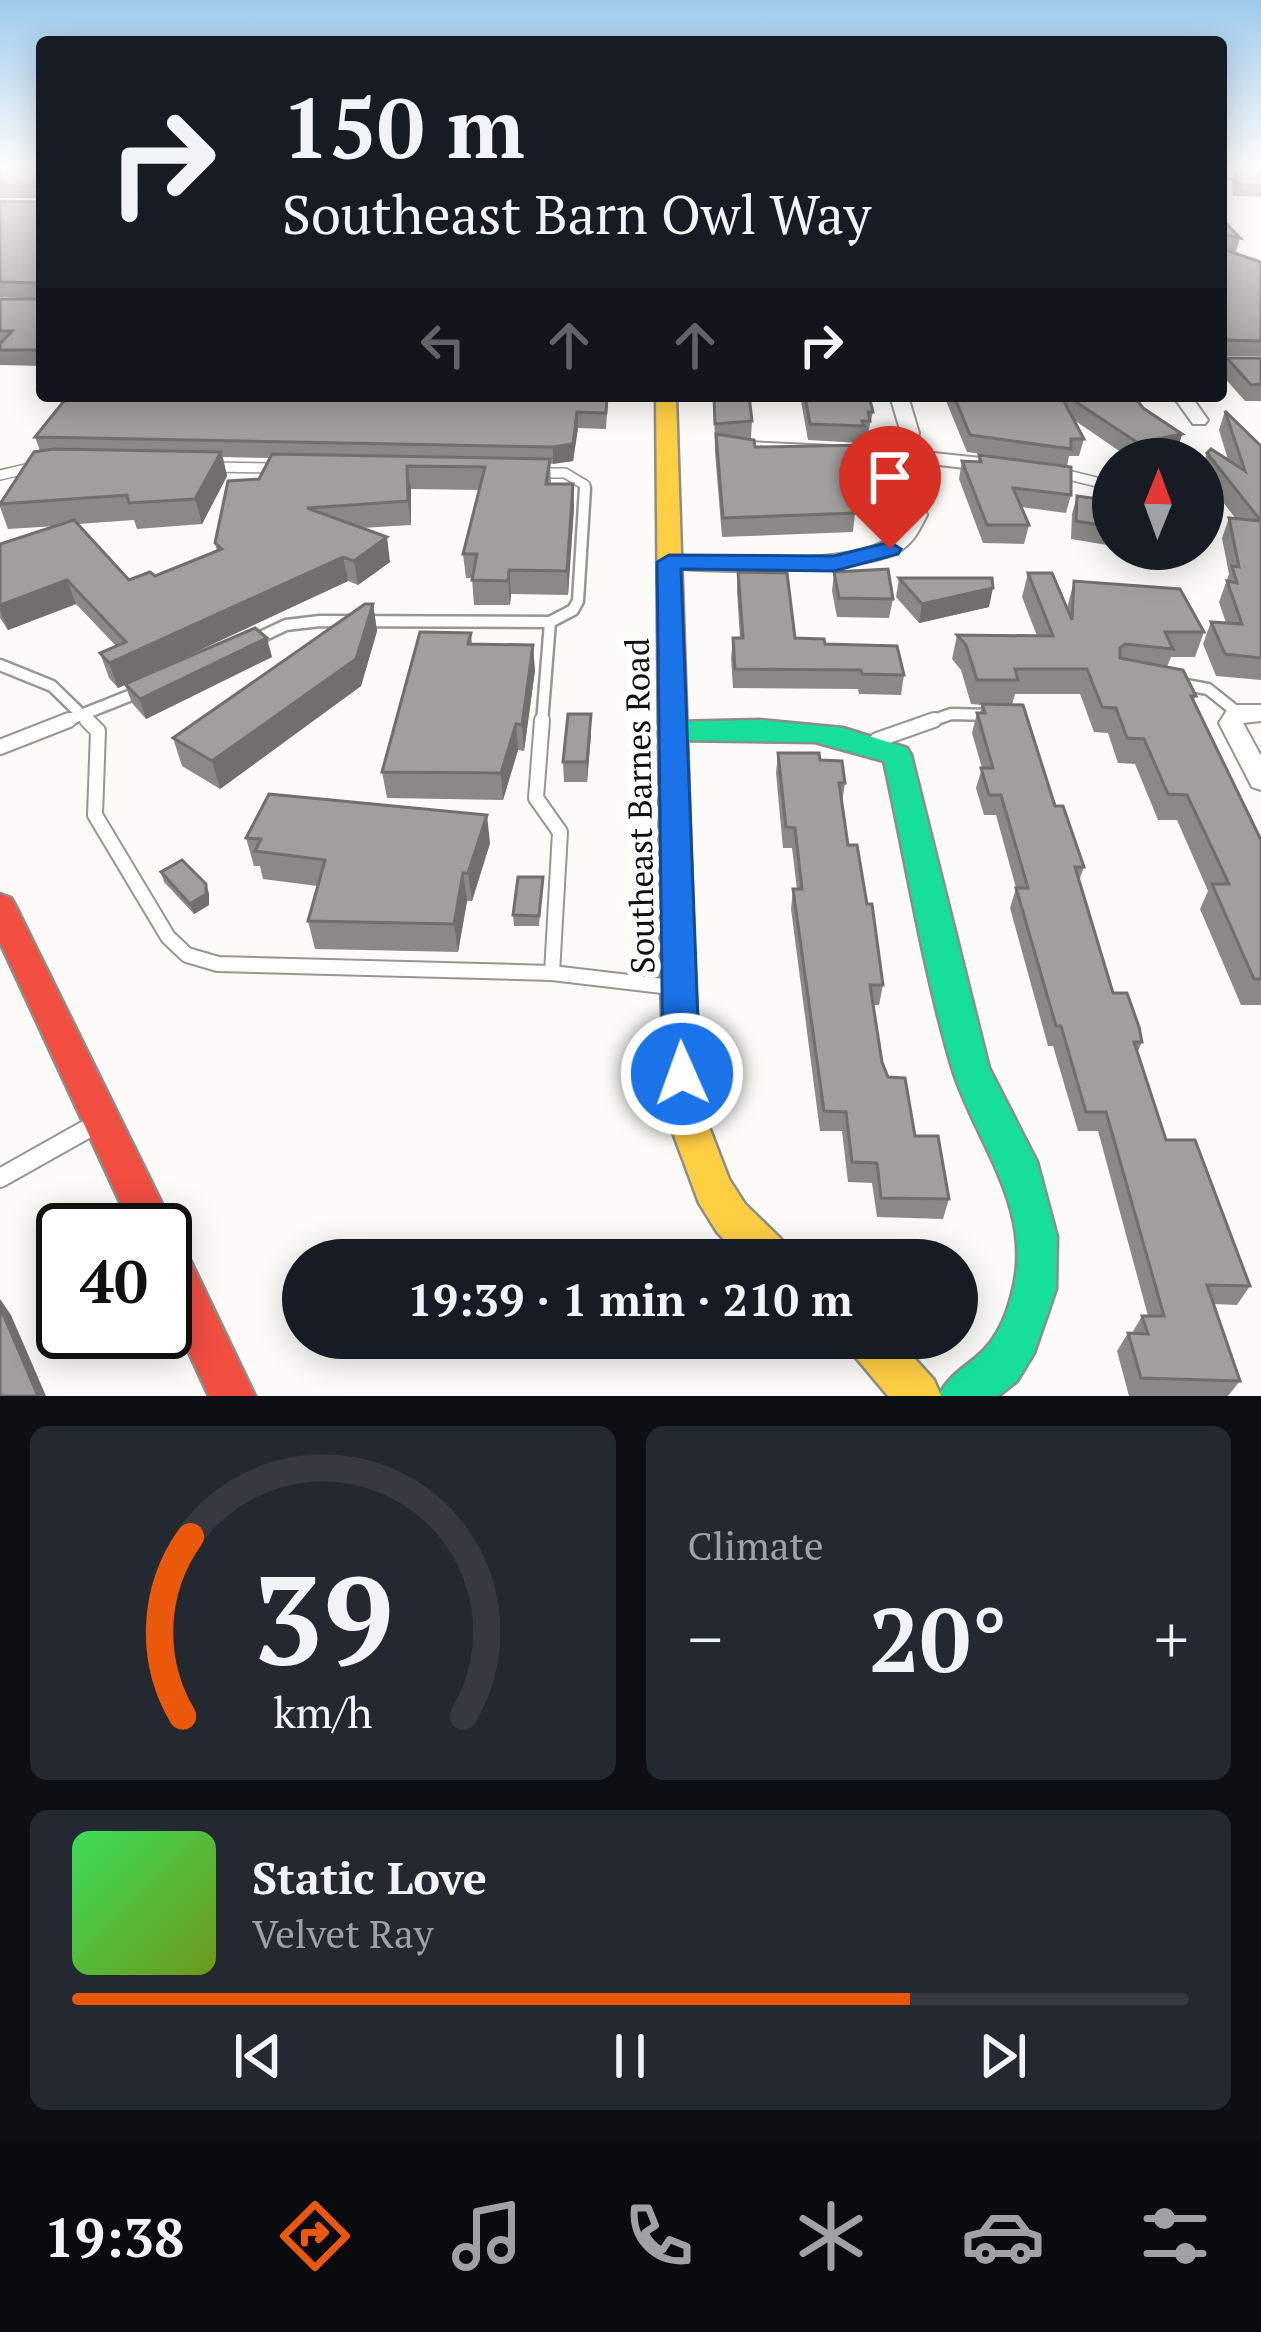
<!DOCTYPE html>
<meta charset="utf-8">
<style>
body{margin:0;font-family:"PT Serif",serif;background:#242831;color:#f1f3f6;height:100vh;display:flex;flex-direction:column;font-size:45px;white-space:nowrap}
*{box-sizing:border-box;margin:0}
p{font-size:39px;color:#9ea1a6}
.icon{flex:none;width:66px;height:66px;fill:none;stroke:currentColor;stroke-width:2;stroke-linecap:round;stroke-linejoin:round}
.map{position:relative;height:1396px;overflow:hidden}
.sheet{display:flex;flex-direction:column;gap:30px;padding:30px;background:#0d0f14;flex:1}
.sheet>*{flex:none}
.banner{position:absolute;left:36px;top:36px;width:1191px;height:366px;border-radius:12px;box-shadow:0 6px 30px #0003;background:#171b24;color:#f1f3f6;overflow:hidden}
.needle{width:78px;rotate:1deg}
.buttons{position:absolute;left:1092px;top:438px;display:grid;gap:24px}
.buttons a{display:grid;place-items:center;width:132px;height:132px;border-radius:50%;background:#171b24;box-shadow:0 6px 30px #0003;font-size:60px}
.speed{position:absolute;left:36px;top:1203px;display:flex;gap:24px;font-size:60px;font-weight:700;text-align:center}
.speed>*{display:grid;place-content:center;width:156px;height:156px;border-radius:50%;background:#171b24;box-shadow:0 6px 30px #0003;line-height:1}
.speed .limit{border:6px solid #111;border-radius:18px;background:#fff;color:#111}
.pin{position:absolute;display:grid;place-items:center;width:102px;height:102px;color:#fff;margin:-123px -51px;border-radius:50% 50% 50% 0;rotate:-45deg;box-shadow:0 0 12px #0007}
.pin .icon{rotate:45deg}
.me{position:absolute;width:132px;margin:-66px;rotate:358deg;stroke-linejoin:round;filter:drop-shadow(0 0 9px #0008)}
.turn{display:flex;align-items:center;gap:42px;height:252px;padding:0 48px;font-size:54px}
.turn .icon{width:156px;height:156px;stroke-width:2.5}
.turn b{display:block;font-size:84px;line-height:102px}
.lanes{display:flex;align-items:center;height:114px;padding:0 48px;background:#0003;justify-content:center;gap:60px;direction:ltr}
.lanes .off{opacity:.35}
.big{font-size:90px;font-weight:800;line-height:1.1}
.sheet .card{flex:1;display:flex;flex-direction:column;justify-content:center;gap:18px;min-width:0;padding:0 42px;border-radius:18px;background:#242831}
.sheet .dial{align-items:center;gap:0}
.dial svg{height:312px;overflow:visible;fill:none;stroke:#363941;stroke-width:7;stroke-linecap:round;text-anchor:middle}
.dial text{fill:#f1f3f6;stroke:none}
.song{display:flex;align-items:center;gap:36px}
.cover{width:144px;height:144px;border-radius:18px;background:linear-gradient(135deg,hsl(130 70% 55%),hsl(80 70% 35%))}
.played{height:12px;border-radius:6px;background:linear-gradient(90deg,#ea580c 75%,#363941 75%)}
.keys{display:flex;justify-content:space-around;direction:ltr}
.heat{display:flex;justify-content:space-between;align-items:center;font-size:66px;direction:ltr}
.sheet .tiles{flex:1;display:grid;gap:30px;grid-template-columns:1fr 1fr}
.card:last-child{grid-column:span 2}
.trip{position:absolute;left:282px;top:1239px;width:696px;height:120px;border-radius:60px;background:#171b24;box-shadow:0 6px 30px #0003;font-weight:800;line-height:120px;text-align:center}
.tab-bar{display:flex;height:192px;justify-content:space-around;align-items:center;background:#090b0e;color:#9ea1a6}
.tab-bar .icon{width:84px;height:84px}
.tab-bar .selected{color:#ea580c}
.tab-bar b{font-size:54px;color:#f1f3f6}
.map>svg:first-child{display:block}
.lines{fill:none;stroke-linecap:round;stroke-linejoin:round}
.lane-far3-casing{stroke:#979695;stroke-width:12}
.lane-far2-casing{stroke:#979695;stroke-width:15}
.lane-far1-casing{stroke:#979695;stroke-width:18}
.lane-casing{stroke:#979695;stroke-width:22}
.street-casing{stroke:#979695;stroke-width:4}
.fast-casing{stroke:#8d8d8b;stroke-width:5}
.slow-casing{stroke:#8d8d8b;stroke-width:5}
.jam-casing{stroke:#8d8d8b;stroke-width:5}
.lane-far3{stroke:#fffefe;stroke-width:9}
.lane-far2{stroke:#fffefe;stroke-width:10}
.lane-far1{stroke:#fffefe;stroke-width:14}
.lane{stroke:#fffefe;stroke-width:18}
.street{fill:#fffefe;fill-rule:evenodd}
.fast{fill:#16e098;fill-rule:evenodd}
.slow{fill:#ffcf43;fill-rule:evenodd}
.jam{fill:#f24e42;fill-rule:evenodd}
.wall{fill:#8a8986;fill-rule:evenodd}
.shaded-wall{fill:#706f6d}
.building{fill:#a09f9c;stroke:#706f6d;stroke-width:3}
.route{fill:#1a73e8;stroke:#114b97;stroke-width:3}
.labels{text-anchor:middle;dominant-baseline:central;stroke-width:12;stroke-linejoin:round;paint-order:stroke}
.street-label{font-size:33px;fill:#111;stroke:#fff}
</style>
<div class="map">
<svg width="1261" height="1396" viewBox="0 0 1261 1396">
<rect width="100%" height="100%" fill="#fcfbf7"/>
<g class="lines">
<defs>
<g id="lane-far3">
<polyline points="210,467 280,468"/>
<polyline points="1056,472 1113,486"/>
<polyline points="534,473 565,473 585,485 585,491"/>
<polyline points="0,475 34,467"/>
</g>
<g id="lane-far2">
<polyline points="550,622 573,610 578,601 585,488"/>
<polyline points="250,642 286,625 320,621 550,622 542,723"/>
<polyline points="0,665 52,686 90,723"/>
<polyline points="1175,683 1208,689 1238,713"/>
<polyline points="61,723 144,690"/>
<polyline points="926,723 951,714 991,715"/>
</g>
<g id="lane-far1">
<polyline points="87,720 98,731 95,815 168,937 187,955 218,964 552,973 671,987"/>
<polyline points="542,720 536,798 560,832 552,973"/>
<polyline points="877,740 934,720"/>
<polyline points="0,747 69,720"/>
</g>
<polyline id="lane" points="0,1178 96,1124"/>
<g id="street">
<rect x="1221" y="170" width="40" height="8"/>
<path d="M 890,396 L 908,396 L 919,433 L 915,451 L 990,459 L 999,465 L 990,471 L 914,462 L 927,515 C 920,529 913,544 898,552 C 863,573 704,575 662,566 L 659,562 L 662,558 L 669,556 C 713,556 899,574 907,515 C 909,500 899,475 895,460 L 726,451 L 717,446 L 726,441 L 897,449 L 901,433 Z"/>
<polygon points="1173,396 1191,396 1208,420 1205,424 1193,424"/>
<polygon points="1238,705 1261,705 1261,721 1243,723 1261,756 1261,790 1252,787 1219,723 1229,707"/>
</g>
<path id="fast" d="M 759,720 L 843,728 L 907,748 L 911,755 L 989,1068 L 1037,1162 L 1057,1237 L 1056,1289 L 1034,1353 L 1017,1381 L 998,1396 L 939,1396 C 949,1374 967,1367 983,1351 C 998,1336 1007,1314 1012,1294 C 1036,1208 974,1141 952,1067 C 923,969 906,861 884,761 L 815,742 L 673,740 L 659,731 L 673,722 Z"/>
<g id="slow">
<polygon points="656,396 676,396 695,988 704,1114 729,1179 745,1204 787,1245 793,1260 743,1260 717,1232 699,1203 666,1114 661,988"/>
<polygon points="845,1338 896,1338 934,1380 941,1396 888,1396 852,1353"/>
</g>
<polygon id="jam" points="0,894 11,898 16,907 168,1216 172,1235 180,1239 255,1396 209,1396 165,1300 165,1230 133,1230 0,942"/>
</defs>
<use href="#lane-far3" class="lane-far3-casing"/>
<use href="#lane-far2" class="lane-far2-casing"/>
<use href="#lane-far1" class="lane-far1-casing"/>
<use href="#lane" class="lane-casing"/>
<use href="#street" class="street-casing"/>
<use href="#fast" class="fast-casing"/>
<use href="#slow" class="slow-casing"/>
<use href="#jam" class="jam-casing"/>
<use href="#lane-far3" class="lane-far3"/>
<use href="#lane-far2" class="lane-far2"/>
<use href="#lane-far1" class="lane-far1"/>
<use href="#lane" class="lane"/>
<use href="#street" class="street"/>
<use href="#fast" class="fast"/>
<use href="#slow" class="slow"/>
<use href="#jam" class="jam"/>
</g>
<g class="wall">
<polygon points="0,168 42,168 42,366 0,365 0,299 41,299 0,297 0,201 38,202 39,198 0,198"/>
<polygon points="1235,171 1261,171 1261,197 1233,196 1232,182"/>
<polygon points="1221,218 1240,238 1236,252 1222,249 1261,262 1261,356 1221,356"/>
<polygon points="1227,358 1261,358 1261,401 1245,401 1222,375"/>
<path d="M 608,396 L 606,429 L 578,428 L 573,461 L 550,464 L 551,484 L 573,484 L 574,507 L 568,595 L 511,594 L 510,605 L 474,605 L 472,578 L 466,578 L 463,554 L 479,490 L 411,489 L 411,525 L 362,528 L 390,562 L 358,585 L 348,581 L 155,671 L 272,657 L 146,719 L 132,703 L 125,685 L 118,688 L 109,678 L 100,653 L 116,646 L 76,604 L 8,630 L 0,618 L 0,544 L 57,526 L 8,529 L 0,507 L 0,503 L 40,451 L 35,437 ZM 223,457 L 270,458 L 259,479 L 215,543 L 217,551 L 155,576 L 129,580 L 78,524 L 134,520 L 137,529 L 202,524 L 227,476 Z"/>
<polygon points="794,396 874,396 874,399 869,399 873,412 867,437 862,437 861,443 808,440 801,401 795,401"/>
<polygon points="944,396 1134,396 1143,408 1182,434 1177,451 1140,459 1131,459 1074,420 1084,439 1079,456 1069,456 1067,466 967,452"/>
<polygon points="714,397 752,421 751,438 744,438 755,447 878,482 876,500 852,500 855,513 853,532 722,537 715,452"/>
<polygon points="1225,411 1261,446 1261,680 1216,676 1203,644 1211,622 1226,623 1219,602 1229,574 1222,538 1229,518 1236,519 1203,476 1203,465 1207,453 1228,460 1219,430"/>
<polygon points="979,455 1071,495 1066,513 1021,507 1029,525 1024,544 983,543 959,479 962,461 978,461"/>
<polygon points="1077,496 1113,501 1113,546 1071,539 1072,514"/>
<polygon points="738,572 795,638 825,644 904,675 901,695 859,694 858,689 733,688 731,658 733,638 740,638 737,591"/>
<polygon points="834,572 893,599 889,618 837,617 832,591"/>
<polygon points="1028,573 1067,608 1074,581 1204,632 1195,657 1171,657 1167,667 1196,696 1193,701 1261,840 1261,1005 1241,1005 1200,909 1208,891 1177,820 1158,820 1135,764 1118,763 1108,733 1094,732 1080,694 1015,694 1012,705 1084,867 1079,881 1113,993 1142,1042 1137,1053 1166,1140 1250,1286 1237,1305 1213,1304 1240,1381 1228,1396 1129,1396 1117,1351 1128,1333 1132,1333 1142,1316 1148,1316 1098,1131 1078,1131 1053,1046 1048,1046 1010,908 1016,888 996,815 984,815 976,788 982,768 972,733 977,713 980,713 982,705 971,704 961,670 952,659 957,635 1037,636 1022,597"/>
<polygon points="899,578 989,607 919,623 896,597"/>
<polygon points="373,604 377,631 361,686 220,789 182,766 173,738"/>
<polygon points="471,633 472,644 535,670 524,751 518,750 503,800 387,798 382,772"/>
<polygon points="591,734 587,782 564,782 563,762"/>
<polygon points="778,753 820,760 845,783 842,803 848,845 867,904 883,985 879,1005 873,1005 882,1062 915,1136 949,1199 943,1219 877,1217 872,1183 848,1182 842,1131 820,1131 791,909 793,889 797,889 792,848 783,848 776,773"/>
<polygon points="246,838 490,843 472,901 467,901 458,952 315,949 308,921 317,886 263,879 260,866 254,866"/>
<polygon points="161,872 206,884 209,894 209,905 194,914 164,882"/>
<polygon points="543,877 539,926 514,926 513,915"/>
</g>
<g class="shaded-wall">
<polygon points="577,412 578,428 573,461 553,464 553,447"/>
<polygon points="1182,434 1177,451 1134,459 1138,443"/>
<polygon points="221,452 227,476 202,524 195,499"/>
<polygon points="407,466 411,489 411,525 408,501"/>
<polygon points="573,484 574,507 568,595 567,571"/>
<polygon points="387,537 390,562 358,585 354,561"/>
<polygon points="343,557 348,581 118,688 109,663"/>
<polygon points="509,570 511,594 510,605 508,581"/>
<polygon points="67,580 76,604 8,630 0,610 0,605"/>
<polygon points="993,588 989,607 919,623 922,604"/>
<polygon points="373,604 377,631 361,686 220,789 212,761"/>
<polygon points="267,638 272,657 146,719 140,699"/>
<polygon points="533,645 535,670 524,751 522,725"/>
<polygon points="591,714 591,734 587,782 587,762"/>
<polygon points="516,724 518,750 503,800 501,773"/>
<polygon points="487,815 490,843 472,901 468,873"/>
<polygon points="463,873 467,901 458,952 454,924"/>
<polygon points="206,884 209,894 209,905 194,914 190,904"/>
<polygon points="0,1299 11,1315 46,1396 38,1396 0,1307"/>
</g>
<g class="building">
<polygon points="0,168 42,168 42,189 38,186 0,185"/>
<polygon points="1235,171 1261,171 1261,185 1236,185"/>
<polygon points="42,192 42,350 0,350 0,344 12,331 0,331 0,299 41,299 38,283 0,282 0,201 38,202"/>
<polygon points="1221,218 1240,238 1223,234 1222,249 1261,262 1261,341 1226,340 1222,353"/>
<polygon points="1227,358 1261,358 1261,384 1251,385"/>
<polygon points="68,396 607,396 606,413 577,412 573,444 553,447 35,437"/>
<polygon points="721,396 749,396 752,421 715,424 714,397"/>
<polygon points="805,396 869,396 873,412 868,412 870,421 862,421 864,426 810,424"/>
<polygon points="954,396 1061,396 1084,439 1071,439 1071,449 970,435"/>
<polygon points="1067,396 1134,396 1143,408 1182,434 1138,443"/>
<polygon points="1225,411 1261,446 1261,658 1225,654 1211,622 1242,624 1227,581 1237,583 1232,566 1239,567 1229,518 1261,521 1207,453 1211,449 1245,471"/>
<polygon points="716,434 754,440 755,447 869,445 878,482 848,482 855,513 723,518"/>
<polygon points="53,449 221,452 195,499 129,503 127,495 0,504 34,452"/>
<polygon points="272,454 550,459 546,484 573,484 567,571 509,570 508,581 472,580 477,554 463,554 485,467 407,466 408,501 307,508 387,537 354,561 343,557 109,663 100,653 126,642 67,580 0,605 0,544 74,520 129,580 150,572 155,576 222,549 215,543 228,481 259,479"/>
<polygon points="979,455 1071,467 1071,495 1013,488 1029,525 987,525 962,461 981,462"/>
<polygon points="1077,496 1113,501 1113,527 1076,521"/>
<polygon points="888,569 893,599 839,598 834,572"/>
<polygon points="738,572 787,573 795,638 824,639 825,644 897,646 904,675 862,674 861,670 735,669 733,638 743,638"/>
<polygon points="1028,573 1052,573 1072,620 1074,581 1180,589 1204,632 1165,632 1173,649 1125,644 1120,648 1120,658 1183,670 1196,696 1191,696 1261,840 1261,979 1254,979 1212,884 1229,884 1187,795 1168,794 1144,739 1127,738 1116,708 1102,707 1087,669 1015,669 1018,680 977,680 966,645 957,635 1053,636"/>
<polygon points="899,578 992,578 993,588 922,604"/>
<polygon points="365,604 373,604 356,659 212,761 173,738"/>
<polygon points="255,628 267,638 140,699 125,684"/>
<polygon points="420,632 471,633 468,644 533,645 522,725 516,724 501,773 382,772"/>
<polygon points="982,704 1023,705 1055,806 1063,806 1084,867 1075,867 1113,993 1127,993 1139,1027 1142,1042 1134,1042 1166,1140 1195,1140 1250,1286 1207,1285 1240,1381 1141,1378 1128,1333 1148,1334 1142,1316 1164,1316 1106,1112 1086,1112 1061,1026 1056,1026 1016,888 1028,888 1001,795 989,795 981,768 993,768 977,713 985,713"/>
<polygon points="568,714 591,714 587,762 563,762"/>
<polygon points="778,753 819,753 820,760 842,761 845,783 839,783 848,845 857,845 867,904 872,904 883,985 870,985 882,1062 888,1077 905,1078 915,1136 938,1136 949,1199 881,1198 877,1163 852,1162 846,1112 824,1111 793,889 802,889 795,828 786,827"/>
<polygon points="269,794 487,815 468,873 463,873 454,924 308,921 325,860 255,851 261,839 246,838"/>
<polygon points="182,860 206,884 206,894 190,904 161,872"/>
<polygon points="518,877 543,877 539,916 513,915"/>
<polygon points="0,1307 38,1396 0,1396"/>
</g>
<linearGradient id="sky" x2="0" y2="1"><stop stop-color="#9ecaed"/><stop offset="0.46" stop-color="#fefdfb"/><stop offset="1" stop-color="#fefdfb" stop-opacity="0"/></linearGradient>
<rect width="1261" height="363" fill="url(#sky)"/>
<polygon class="route" points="890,542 901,549 898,554 834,571 681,569 700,1074 695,1086 682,1090 669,1086 663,1074 657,562 669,555 834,556"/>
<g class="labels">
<g class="street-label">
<text transform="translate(639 806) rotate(-91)">Southeast Barnes Road</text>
</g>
</g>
</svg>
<div class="buttons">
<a><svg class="needle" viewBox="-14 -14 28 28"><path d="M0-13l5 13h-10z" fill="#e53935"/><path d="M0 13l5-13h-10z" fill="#9ea1a6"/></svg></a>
</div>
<div class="speed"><div class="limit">40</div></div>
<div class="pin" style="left:890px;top:549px;background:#d93025"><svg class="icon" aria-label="arrive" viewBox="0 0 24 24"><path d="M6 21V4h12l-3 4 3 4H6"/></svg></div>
<svg class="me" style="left:682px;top:1074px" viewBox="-20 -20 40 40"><circle r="17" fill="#1a73e8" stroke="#fff" stroke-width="3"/><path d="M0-11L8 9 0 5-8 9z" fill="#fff"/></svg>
<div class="trip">19:39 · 1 min · 210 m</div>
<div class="banner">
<div class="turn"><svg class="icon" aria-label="right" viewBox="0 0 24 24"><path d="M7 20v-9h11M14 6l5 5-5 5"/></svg><div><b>150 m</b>Southeast Barn Owl Way</div></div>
<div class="lanes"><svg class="icon off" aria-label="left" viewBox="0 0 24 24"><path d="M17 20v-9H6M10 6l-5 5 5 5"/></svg><svg class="icon off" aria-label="ahead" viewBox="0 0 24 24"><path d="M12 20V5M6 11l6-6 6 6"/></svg><svg class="icon off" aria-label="ahead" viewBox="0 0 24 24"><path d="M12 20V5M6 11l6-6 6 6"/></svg><svg class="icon" aria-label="right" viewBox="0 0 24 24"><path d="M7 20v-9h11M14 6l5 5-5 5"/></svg></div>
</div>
</div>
<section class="sheet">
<div class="tiles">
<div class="card dial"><svg viewBox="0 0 100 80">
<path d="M14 69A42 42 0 1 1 86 69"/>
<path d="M14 69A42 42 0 0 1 16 23" stroke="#ea580c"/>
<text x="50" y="56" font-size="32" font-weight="700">39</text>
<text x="50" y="72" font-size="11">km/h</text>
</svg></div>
<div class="card"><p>Climate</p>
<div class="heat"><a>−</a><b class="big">20°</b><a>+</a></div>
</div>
<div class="card">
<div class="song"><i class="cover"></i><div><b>Static Love</b><p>Velvet Ray</p></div></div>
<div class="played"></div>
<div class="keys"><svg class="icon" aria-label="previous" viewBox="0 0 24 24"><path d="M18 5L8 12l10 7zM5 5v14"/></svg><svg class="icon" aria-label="pause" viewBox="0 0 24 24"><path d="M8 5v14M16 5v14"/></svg><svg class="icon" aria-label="next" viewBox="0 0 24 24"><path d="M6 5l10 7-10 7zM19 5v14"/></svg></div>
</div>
</div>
</section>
<nav class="tab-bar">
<b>19:38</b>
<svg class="icon selected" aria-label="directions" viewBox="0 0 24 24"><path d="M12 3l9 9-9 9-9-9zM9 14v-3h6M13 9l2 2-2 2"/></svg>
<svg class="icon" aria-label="music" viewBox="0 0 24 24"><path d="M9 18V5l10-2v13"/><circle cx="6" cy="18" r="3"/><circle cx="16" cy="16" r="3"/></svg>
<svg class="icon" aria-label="phone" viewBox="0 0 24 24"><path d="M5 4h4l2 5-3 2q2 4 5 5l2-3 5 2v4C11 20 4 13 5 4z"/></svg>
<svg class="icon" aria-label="climate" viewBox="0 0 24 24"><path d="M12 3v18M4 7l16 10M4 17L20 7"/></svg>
<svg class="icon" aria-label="car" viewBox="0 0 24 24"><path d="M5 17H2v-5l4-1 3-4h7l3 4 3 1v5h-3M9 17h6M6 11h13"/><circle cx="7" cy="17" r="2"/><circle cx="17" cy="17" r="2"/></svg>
<svg class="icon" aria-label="filters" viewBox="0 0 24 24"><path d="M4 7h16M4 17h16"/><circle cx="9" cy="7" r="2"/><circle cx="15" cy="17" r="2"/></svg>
</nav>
